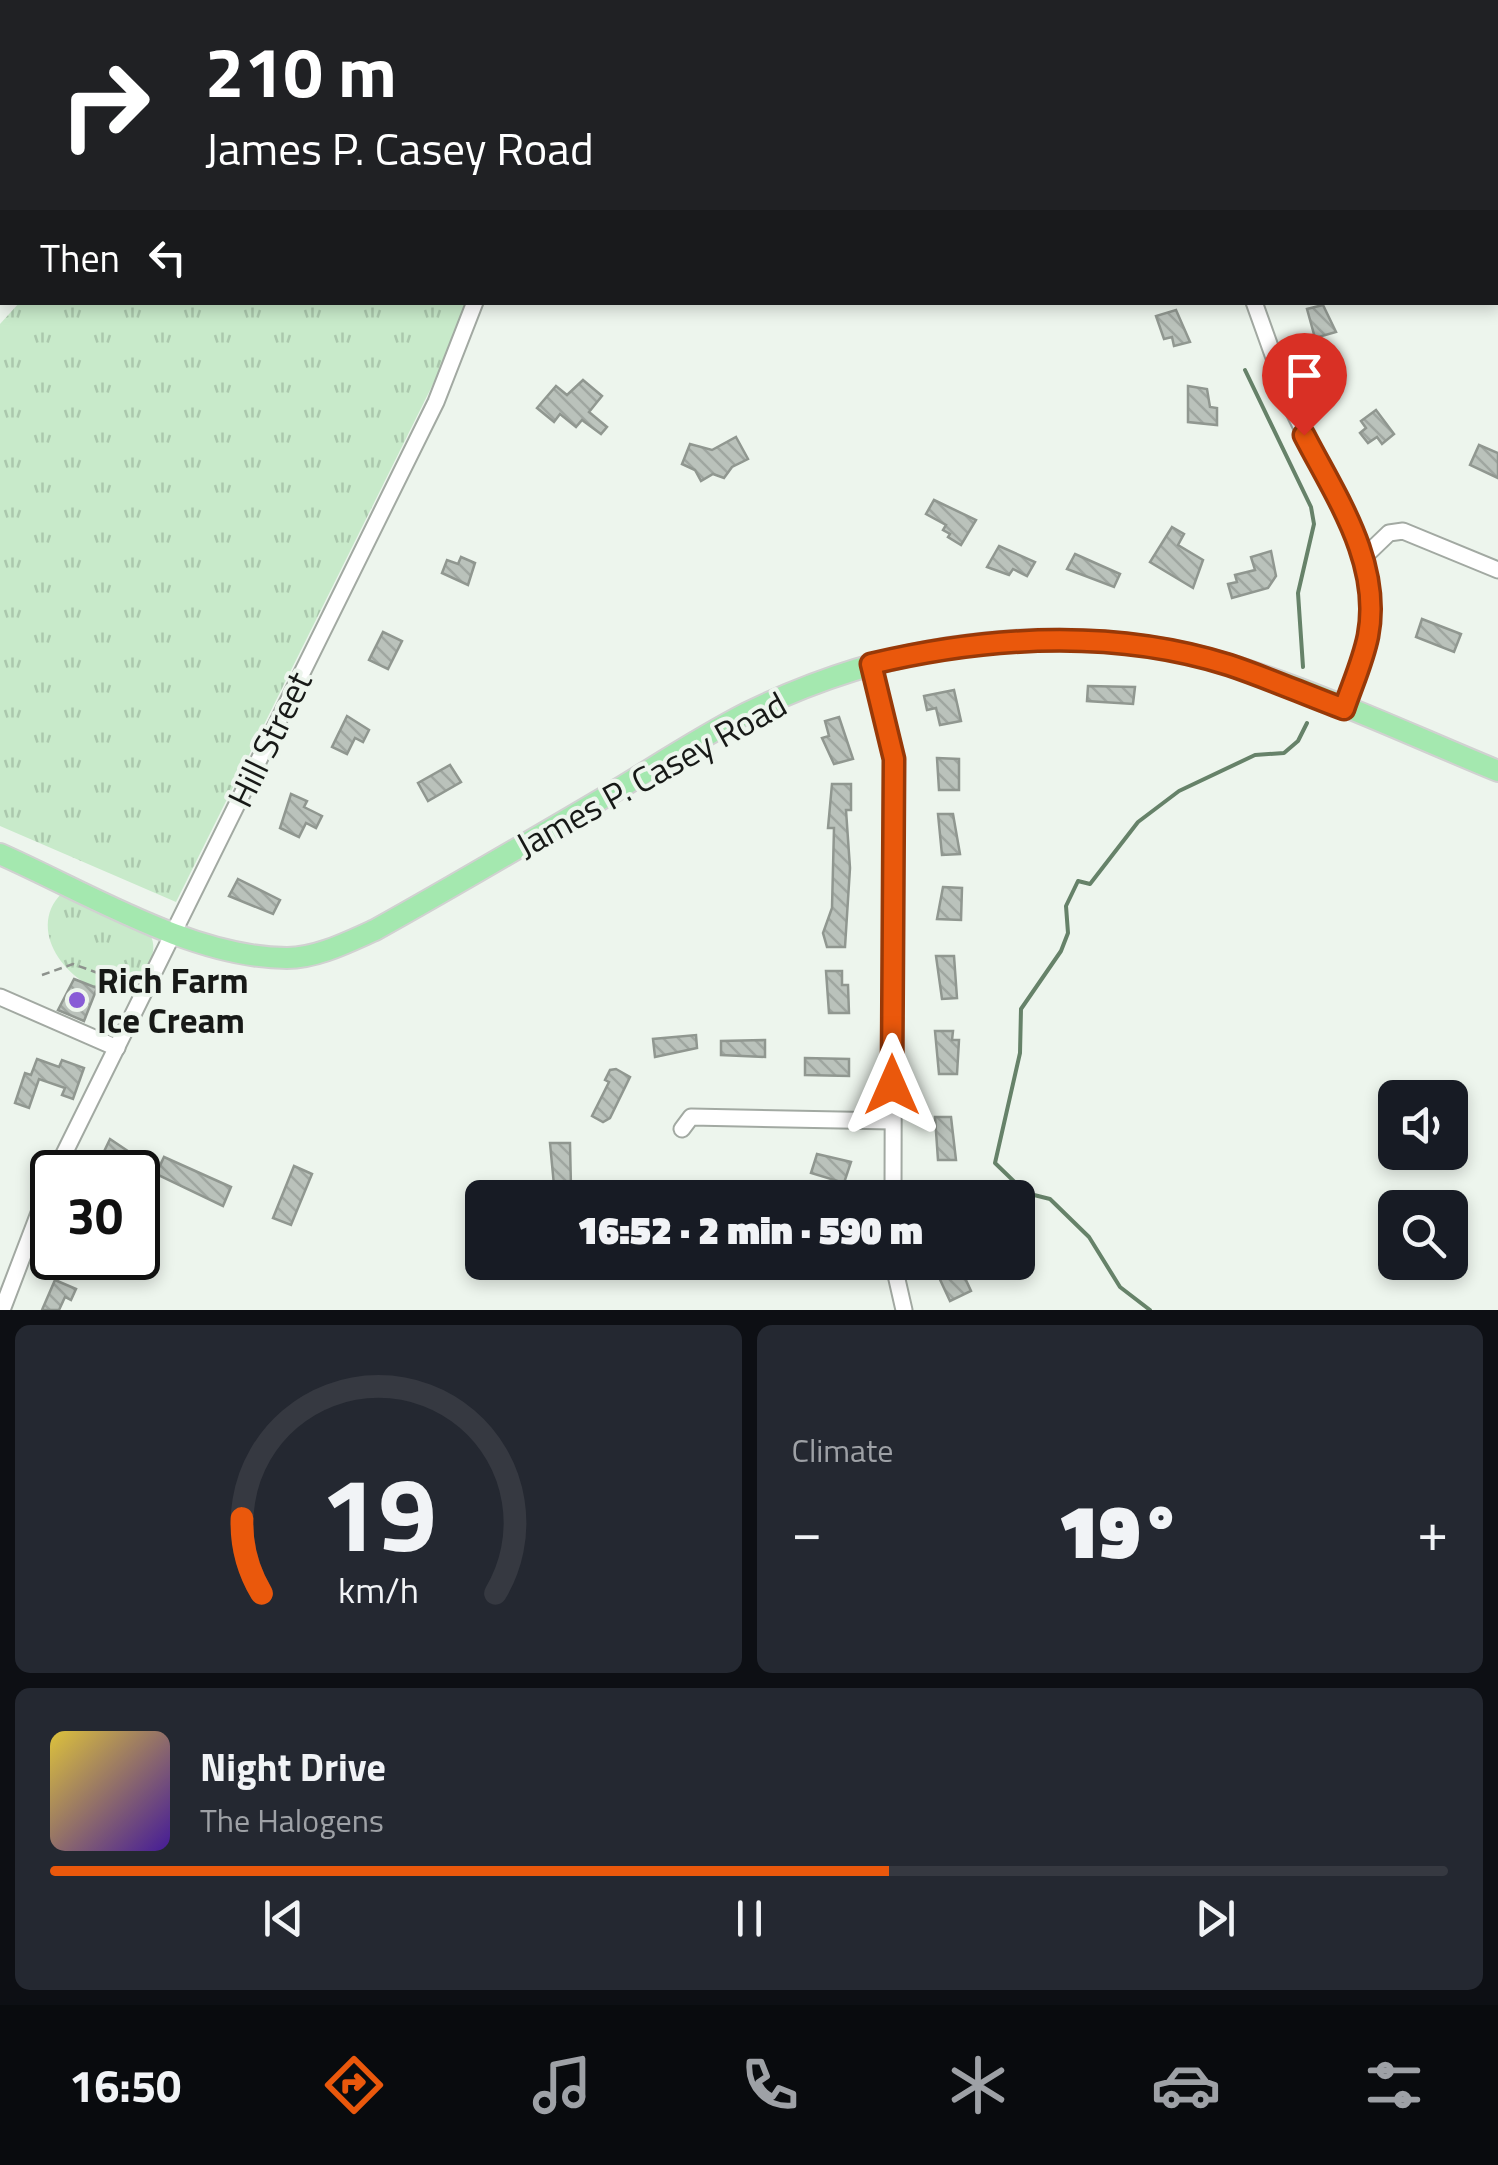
<!DOCTYPE html>
<meta charset="utf-8">
<style>
body{margin:0;font-family:"Titillium Web",sans-serif;background:#242831;color:#f1f3f6;height:100vh;display:flex;flex-direction:column;font-size:38px;white-space:nowrap}
*{box-sizing:border-box;margin:0}
p{font-size:32px;color:#9ea1a6}
.icon{flex:none;width:55px;height:55px;fill:none;stroke:currentColor;stroke-width:2;stroke-linecap:round;stroke-linejoin:round}
.map{position:relative;height:1310px;overflow:hidden}
.drawer{display:flex;flex-direction:column;gap:15px;padding:15px;background:#0d0f14;flex:1}
.drawer>*{flex:none}
.banner{position:absolute;left:0px;top:0px;width:1500px;height:305px;box-shadow:0 5px 15px #0003;background:#202124;color:#fff;overflow:hidden}
.controls{position:absolute;left:1378px;top:1080px;display:grid;gap:20px}
.controls a{display:grid;place-items:center;width:90px;height:90px;border-radius:15px;background:#171b24;box-shadow:0 5px 15px #0003;font-size:50px}
.speed{position:absolute;left:30px;top:1150px;display:flex;gap:20px;font-size:50px;font-weight:700;text-align:center}
.speed>*{display:grid;place-content:center;width:130px;height:130px;border-radius:50%;background:#171b24;box-shadow:0 5px 15px #0003;line-height:1}
.speed .limit{border:5px solid #111;border-radius:15px;background:#fff;color:#111}
.pin{position:absolute;display:grid;place-items:center;width:85px;height:85px;color:#fff;margin:-102px -42px;border-radius:50% 50% 50% 0;rotate:-45deg;box-shadow:0 0 10px #0007}
.pin .icon{rotate:45deg}
.me{position:absolute;width:110px;margin:-55px;rotate:0deg;stroke-linejoin:round;filter:drop-shadow(0 0 8px #0008)}
.turn{display:flex;align-items:center;gap:35px;height:210px;padding:0 40px;font-size:45px}
.turn .icon{width:130px;height:130px;stroke-width:2.5}
.turn b{display:block;font-size:70px;line-height:85px}
.then{display:flex;align-items:center;height:95px;padding:0 40px;background:#0003;gap:20px;font-size:38px}
.big{font-size:75px;font-weight:800;line-height:1.1}
.drawer .widget{flex:1;display:flex;flex-direction:column;justify-content:center;gap:15px;min-width:0;padding:0 35px;border-radius:15px;background:#242831}
.drawer .dial{align-items:center;gap:0}
.dial svg{height:260px;overflow:visible;fill:none;stroke:#363941;stroke-width:7;stroke-linecap:round;text-anchor:middle}
.dial text{fill:#f1f3f6;stroke:none}
.song{display:flex;align-items:center;gap:30px}
.cover{width:120px;height:120px;border-radius:15px;background:linear-gradient(135deg,hsl(50 70% 55%),hsl(260 70% 35%))}
.played{height:10px;border-radius:5px;background:linear-gradient(90deg,#ea580c 60%,#363941 60%)}
.keys{display:flex;justify-content:space-around;direction:ltr}
.heat{display:flex;justify-content:space-between;align-items:center;font-size:55px;direction:ltr}
.drawer .tiles{flex:1;display:grid;gap:15px;grid-template-columns:1fr 1fr}
.widget:last-child{grid-column:span 2}
.trip{position:absolute;left:465px;top:1180px;width:570px;height:100px;border-radius:15px;background:#171b24;box-shadow:0 5px 15px #0003;font-weight:800;line-height:100px;text-align:center}
.tabs{display:flex;height:160px;justify-content:space-around;align-items:center;background:#090b0e;color:#9ea1a6}
.tabs .icon{width:70px;height:70px}
.tabs .active{color:#ea580c}
.tabs b{font-size:45px;color:#f1f3f6}
.map>svg:first-child{display:block}
.grass{fill:url(#grass-tufts)}
.lines{fill:none;stroke-linecap:round;stroke-linejoin:round}
.stream{stroke:#668269;stroke-width:4}
.building{fill:url(#building-back-hatch);stroke:#909790;stroke-width:2.5}
.minor-casing{stroke:#a2a9a2;stroke-width:19}
.major-casing{stroke:#d1d1d1;stroke-width:24}
.path{stroke:#8d928d;stroke-width:2.5;stroke-dasharray:8 5;stroke-linecap:butt}
.minor{stroke:#fff;stroke-width:15}
.major{stroke:#a4e8af;stroke-width:20}
.route-casing{stroke:#983908;stroke-width:25}
.route{stroke:#ea580c;stroke-width:18}
.poi-dot{fill:#885cd6;stroke:#edf5ed;stroke-width:4}
.labels{text-anchor:middle;dominant-baseline:central;stroke-width:8;stroke-linejoin:round;paint-order:stroke}
.street-label{font-size:35px;fill:#171917;stroke:#edf5ed}
.poi-label{font-size:35px;font-weight:bold;fill:#171917;stroke:#edf5ed;text-anchor:start}
</style>
<div class="map">
<svg width="1498" height="1310" viewBox="0 0 1498 1310">
<defs>
<pattern id="grass-tufts" width="24" height="20" patternUnits="userSpaceOnUse" patternTransform="scale(2.5)"><rect width="24" height="20" fill="#c8eaca"/><path d="M3 7l-1-3M5 7V3M7 7l1-3M15 17l-1-3M17 17v-4M19 17l1-3" fill="none" stroke="#abc8ad"/></pattern>
<pattern id="building-back-hatch" width="6" height="6" patternUnits="userSpaceOnUse" patternTransform="scale(2.5)"><rect width="6" height="6" fill="#bac2bb"/><path d="M-1 5l2 2M0 0l6 6M5-1l2 2" fill="none" stroke="#9fa6a0"/></pattern>
</defs>
<rect width="100%" height="100%" fill="#edf5ed"/>
<g class="grass">
<polygon points="20,302 466,303 436,378 176,902 0,826 0,324"/>
<path d="M 62,893 L 147,930 C 163,950 145,970 135,990 C 86,1008 18,936 62,893 Z"/>
</g>
<g class="lines">
<g class="stream">
<polyline points="1245,370 1311,507 1314,524 1298,593 1303,667"/>
<polyline points="1150,1310 1120,1287 1089,1237 1050,1199 1026,1193 995,1163 1020,1053 1021,1009 1061,951 1068,933 1066,906 1078,881 1090,884 1138,822 1179,791 1255,755 1284,753 1298,741 1307,723"/>
</g>
</g>
<g class="building">
<polygon points="1323,305 1336,332 1315,338 1307,309"/>
<polygon points="1176,310 1190,342 1174,346 1172,337 1164,339 1156,316"/>
<polygon points="583,380 602,396 589,412 607,427 601,434 582,420 576,427 560,414 554,422 537,408 556,386 567,395"/>
<polygon points="1188,386 1207,389 1210,407 1217,408 1217,425 1188,422"/>
<polygon points="1376,410 1394,434 1382,444 1377,437 1368,443 1360,433 1366,428 1361,421"/>
<polygon points="736,437 748,459 732,467 724,478 713,474 701,481 695,470 682,464 690,444 712,450"/>
<polygon points="1479,445 1498,453 1498,478 1470,465"/>
<polygon points="934,500 976,520 961,545 948,537 950,534 943,530 946,525 926,514"/>
<polygon points="1172,527 1184,534 1178,545 1203,560 1193,588 1150,562"/>
<polygon points="999,546 1035,562 1027,576 1013,569 1009,575 987,567"/>
<polygon points="1271,551 1276,576 1268,588 1232,598 1228,584 1237,582 1235,575 1255,570 1251,557"/>
<polygon points="1075,554 1120,574 1114,587 1067,569"/>
<polygon points="461,557 475,563 468,585 442,573 447,560 458,564"/>
<polygon points="1422,619 1461,634 1454,652 1416,637"/>
<polygon points="383,632 402,641 388,669 369,660"/>
<polygon points="1088,686 1135,687 1133,704 1087,701"/>
<polygon points="954,690 961,721 940,725 936,708 927,710 924,696"/>
<polygon points="347,716 369,730 363,742 355,738 347,754 332,747"/>
<polygon points="839,717 853,759 834,764 822,738 829,736 825,721"/>
<polygon points="937,758 959,759 959,790 939,790"/>
<polygon points="450,765 461,782 428,801 418,783"/>
<polygon points="832,784 851,784 851,810 846,810 850,868 845,947 827,947 823,933 832,908 834,828 828,828"/>
<polygon points="291,794 307,801 304,807 322,816 316,828 306,823 299,837 280,828"/>
<polygon points="938,814 953,814 960,854 942,855"/>
<polygon points="238,879 280,900 273,914 229,896"/>
<polygon points="943,887 962,888 961,920 937,919"/>
<polygon points="936,956 954,956 957,998 942,999"/>
<polygon points="826,971 842,971 842,985 848,985 849,1013 829,1013"/>
<polygon points="74,979 97,988 84,1021 58,1010"/>
<polygon points="935,1031 953,1031 952,1040 959,1040 957,1074 939,1074"/>
<polygon points="696,1035 697,1048 655,1057 653,1039"/>
<polygon points="765,1040 765,1057 721,1055 721,1041"/>
<polygon points="805,1058 849,1059 849,1076 805,1075"/>
<polygon points="37,1059 59,1067 62,1060 84,1068 73,1099 62,1095 65,1088 39,1079 29,1108 15,1103 25,1073 31,1075"/>
<polygon points="616,1069 630,1077 610,1118 603,1122 592,1116 609,1082 605,1080 610,1070"/>
<polygon points="935,1117 951,1117 956,1160 938,1160"/>
<polygon points="110,1139 138,1158 132,1169 122,1164 119,1169 100,1160"/>
<polygon points="550,1143 570,1143 571,1188 566,1189 566,1196 555,1196"/>
<polygon points="817,1154 851,1162 844,1183 811,1173"/>
<polygon points="164,1157 231,1187 223,1206 156,1174"/>
<polygon points="294,1166 312,1174 291,1225 273,1218"/>
<polygon points="764,1182 764,1198 721,1198 721,1184"/>
<polygon points="958,1263 971,1291 950,1301 937,1273"/>
<polygon points="55,1280 76,1289 71,1300 65,1297 59,1310 42,1310"/>
</g>
<g class="lines">
<defs>
<g id="minor">
<polyline points="1214,0 1214,2"/>
<polyline points="576,2 577,0"/>
<polyline points="878,2 879,0"/>
<polyline points="1254,302 1292,408 1354,534 1368,574 1368,637 1344,709"/>
<polyline points="1363,558 1389,533 1403,531 1498,570"/>
<polyline points="871,664 894,759 893,1198"/>
<polyline points="0,997 117,1048"/>
<polyline points="682,1129 691,1117 892,1121"/>
<polyline points="55,1172 436,402 475,302"/>
<polyline points="893,1262 904,1310"/>
<polyline points="2,1310 52,1179"/>
</g>
<path id="major" d="M 0,854 C 86,892 192,958 287,958 C 317,958 348,942 375,930 C 454,886 532,840 610,794 C 655,767 700,737 747,713 C 877,649 1021,624 1165,649 C 1273,669 1395,729 1498,771"/>
</defs>
<use href="#minor" class="minor-casing"/>
<use href="#major" class="major-casing"/>
<polyline class="path" points="42,975 73,964 120,981 123,1000"/>
<use href="#minor" class="minor"/>
<use href="#major" class="major"/>
</g>
<g class="lines">
<defs>
<path id="route" d="M 892,1085 L 894,759 L 871,664 C 989,636 1111,628 1229,665 C 1268,678 1306,695 1344,709 C 1352,685 1363,661 1368,636 C 1382,563 1336,497 1304,435"/>
</defs>
<use href="#route" class="route-casing"/>
<use href="#route" class="route"/>
</g>
<circle class="poi-dot" cx="77" cy="1000" r="10"/>
<g class="labels">
<g class="street-label">
<text transform="translate(269 739) rotate(-64)">Hill Street</text>
<text transform="translate(651 774) rotate(-29)">James P. Casey Road</text>
</g>
<g class="poi-label">
<text x="97" y="980">Rich Farm<tspan x="97" dy="40">Ice Cream</tspan></text>
</g>
</g>
</svg>
<div class="controls">
<a><svg class="icon" aria-label="sound" viewBox="0 0 24 24"><path d="M4 9h4l5-4v14l-5-4H4zM17 9q2 3 0 6"/></svg></a>
<a><svg class="icon" aria-label="search" viewBox="0 0 24 24"><circle cx="10" cy="10" r="6"/><path d="M15 15l6 6"/></svg></a>
</div>
<div class="speed"><div class="limit">30</div></div>
<div class="pin" style="left:1304px;top:435px;background:#d93025"><svg class="icon" aria-label="arrive" viewBox="0 0 24 24"><path d="M6 21V4h12l-3 4 3 4H6"/></svg></div>
<svg class="me" style="left:892px;top:1085px" viewBox="-20 -20 40 40"><path d="M0-17L14 15 0 8-14 15z" fill="#ea580c" stroke="#fff" stroke-width="4"/></svg>
<div class="trip">16:52 · 2 min · 590 m</div>
<div class="banner">
<div class="turn"><svg class="icon" aria-label="right" viewBox="0 0 24 24"><path d="M7 20v-9h11M14 6l5 5-5 5"/></svg><div><b>210 m</b>James P. Casey Road</div></div>
<div class="then">Then<svg class="icon" aria-label="left" viewBox="0 0 24 24"><path d="M17 20v-9H6M10 6l-5 5 5 5"/></svg></div>
</div>
</div>
<section class="drawer">
<div class="tiles">
<div class="widget dial"><svg viewBox="0 0 100 80">
<path d="M14 69A42 42 0 1 1 86 69"/>
<path d="M14 69A42 42 0 0 1 8 46" stroke="#ea580c"/>
<text x="50" y="56" font-size="32" font-weight="700">19</text>
<text x="50" y="72" font-size="11">km/h</text>
</svg></div>
<div class="widget"><p>Climate</p>
<div class="heat"><a>−</a><b class="big">19°</b><a>+</a></div>
</div>
<div class="widget">
<div class="song"><i class="cover"></i><div><b>Night Drive</b><p>The Halogens</p></div></div>
<div class="played"></div>
<div class="keys"><svg class="icon" aria-label="previous" viewBox="0 0 24 24"><path d="M18 5L8 12l10 7zM5 5v14"/></svg><svg class="icon" aria-label="pause" viewBox="0 0 24 24"><path d="M8 5v14M16 5v14"/></svg><svg class="icon" aria-label="next" viewBox="0 0 24 24"><path d="M6 5l10 7-10 7zM19 5v14"/></svg></div>
</div>
</div>
</section>
<nav class="tabs">
<b>16:50</b>
<svg class="icon active" aria-label="directions" viewBox="0 0 24 24"><path d="M12 3l9 9-9 9-9-9zM9 14v-3h6M13 9l2 2-2 2"/></svg>
<svg class="icon" aria-label="music" viewBox="0 0 24 24"><path d="M9 18V5l10-2v13"/><circle cx="6" cy="18" r="3"/><circle cx="16" cy="16" r="3"/></svg>
<svg class="icon" aria-label="phone" viewBox="0 0 24 24"><path d="M5 4h4l2 5-3 2q2 4 5 5l2-3 5 2v4C11 20 4 13 5 4z"/></svg>
<svg class="icon" aria-label="climate" viewBox="0 0 24 24"><path d="M12 3v18M4 7l16 10M4 17L20 7"/></svg>
<svg class="icon" aria-label="car" viewBox="0 0 24 24"><path d="M5 17H2v-5l4-1 3-4h7l3 4 3 1v5h-3M9 17h6M6 11h13"/><circle cx="7" cy="17" r="2"/><circle cx="17" cy="17" r="2"/></svg>
<svg class="icon" aria-label="filters" viewBox="0 0 24 24"><path d="M4 7h16M4 17h16"/><circle cx="9" cy="7" r="2"/><circle cx="15" cy="17" r="2"/></svg>
</nav>
